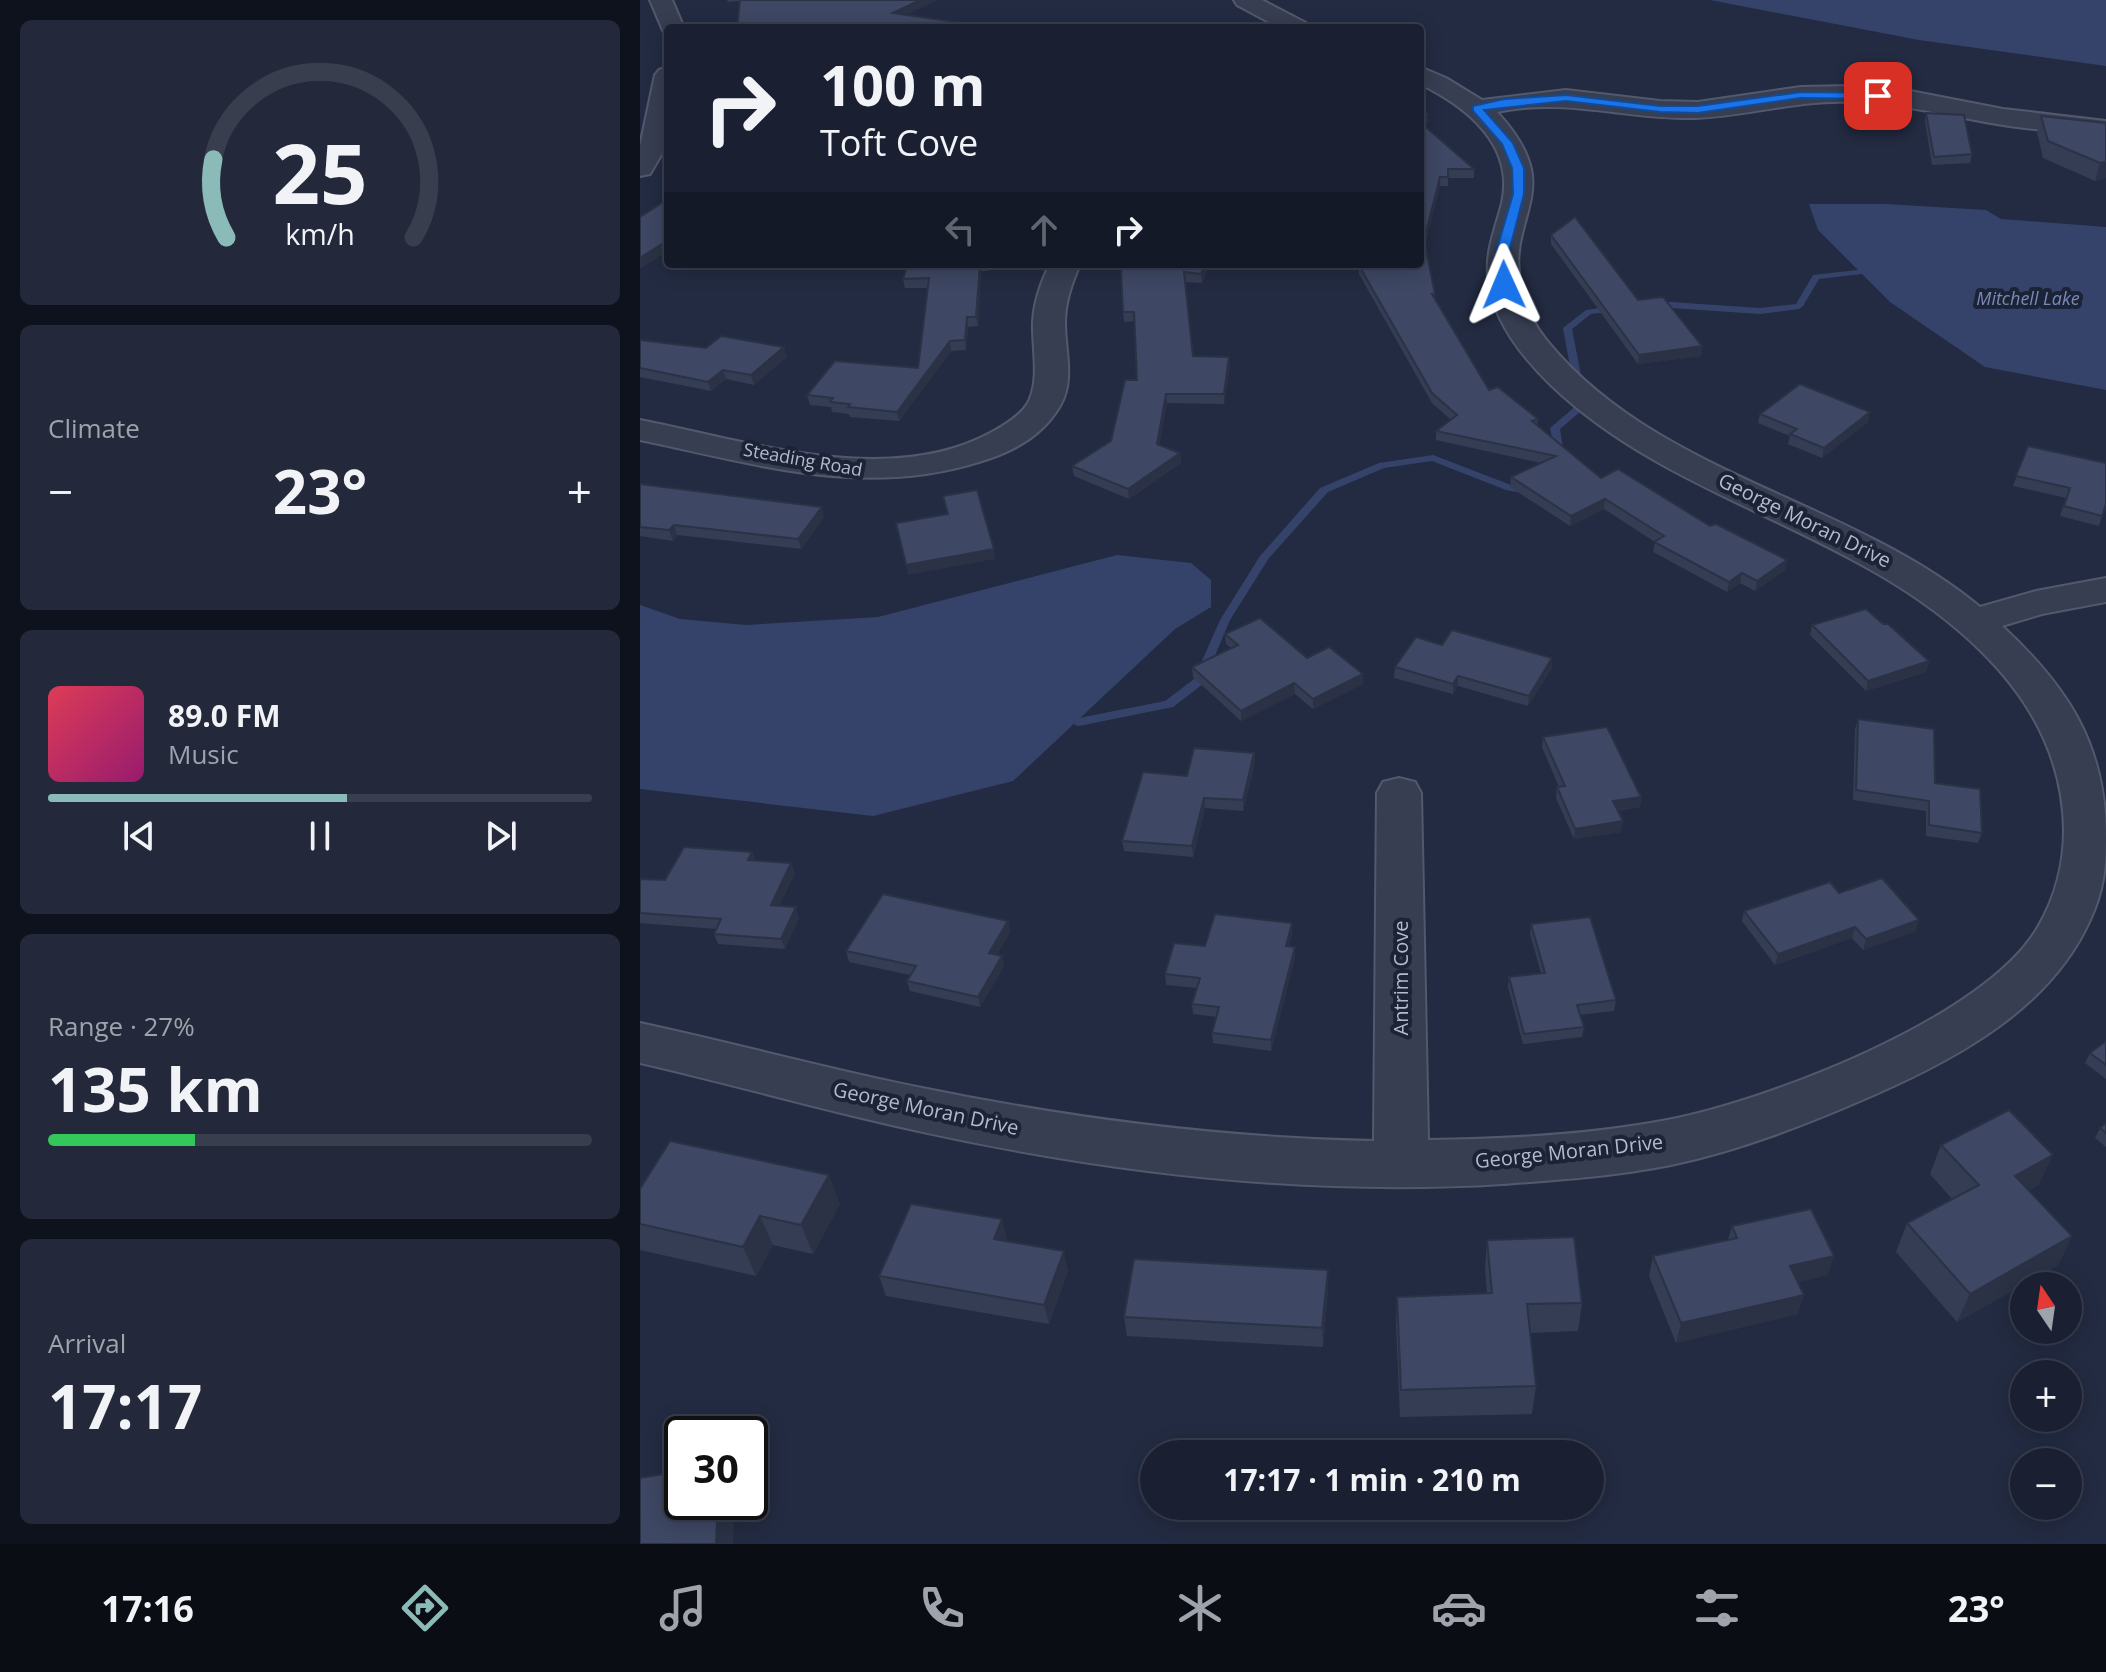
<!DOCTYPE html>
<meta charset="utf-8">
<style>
body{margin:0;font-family:"Open Sans",sans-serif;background:#23283a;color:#f1f3f6;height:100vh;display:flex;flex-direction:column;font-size:30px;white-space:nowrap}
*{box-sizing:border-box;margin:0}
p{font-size:26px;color:#9fa3ac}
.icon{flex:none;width:44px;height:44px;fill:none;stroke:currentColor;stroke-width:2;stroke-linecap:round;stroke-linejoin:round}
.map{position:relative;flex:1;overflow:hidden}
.details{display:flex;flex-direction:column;gap:20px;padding:20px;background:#0e121c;width:640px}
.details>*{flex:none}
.banner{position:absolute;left:24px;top:24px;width:760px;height:244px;border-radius:8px;box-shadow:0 4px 20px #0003,0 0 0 2px #383e4d;background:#1a2032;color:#f1f3f6;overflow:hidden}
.needle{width:52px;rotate:347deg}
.controls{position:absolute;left:1370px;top:1272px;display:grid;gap:16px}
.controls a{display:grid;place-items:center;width:72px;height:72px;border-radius:50%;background:#1a2032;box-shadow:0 4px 20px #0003,0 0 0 2px #383e4d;font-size:40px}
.speed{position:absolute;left:24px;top:1416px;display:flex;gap:16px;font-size:40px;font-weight:700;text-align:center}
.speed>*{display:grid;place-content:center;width:104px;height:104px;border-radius:50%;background:#1a2032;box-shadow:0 4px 20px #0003,0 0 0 2px #383e4d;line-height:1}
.speed .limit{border:4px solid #111;border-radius:12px;background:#fff;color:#111}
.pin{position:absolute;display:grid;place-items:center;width:68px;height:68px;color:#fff;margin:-34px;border-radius:16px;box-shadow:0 4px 12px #0006}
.me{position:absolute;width:88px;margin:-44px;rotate:359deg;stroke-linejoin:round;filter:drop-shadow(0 0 6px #0008)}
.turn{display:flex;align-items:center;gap:28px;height:168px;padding:0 24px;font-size:36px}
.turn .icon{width:104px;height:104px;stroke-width:2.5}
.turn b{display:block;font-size:56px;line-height:68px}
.lanes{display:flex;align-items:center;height:76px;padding:0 24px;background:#0003;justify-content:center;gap:40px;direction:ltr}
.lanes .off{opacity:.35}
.big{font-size:60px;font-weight:700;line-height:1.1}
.details .tile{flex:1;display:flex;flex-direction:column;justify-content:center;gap:12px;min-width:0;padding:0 28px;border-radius:12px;background:#23283a}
.details .dial{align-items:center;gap:0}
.dial svg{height:208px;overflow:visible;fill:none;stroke:#383e4d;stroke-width:7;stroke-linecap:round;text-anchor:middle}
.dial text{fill:#f1f3f6;stroke:none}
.song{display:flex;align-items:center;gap:24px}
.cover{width:96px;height:96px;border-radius:12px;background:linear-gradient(135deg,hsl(350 70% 55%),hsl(320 70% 35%))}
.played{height:8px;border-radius:4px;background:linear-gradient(90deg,#8bbbb9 55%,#383e4d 55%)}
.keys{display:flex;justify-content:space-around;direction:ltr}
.heat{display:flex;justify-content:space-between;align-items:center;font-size:44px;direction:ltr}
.charge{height:12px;border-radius:6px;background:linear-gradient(90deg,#34c759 27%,#383e4d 0)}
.trip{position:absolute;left:500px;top:1440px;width:464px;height:80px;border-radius:40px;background:#1a2032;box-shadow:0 4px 20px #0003,0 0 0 2px #383e4d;font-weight:700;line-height:80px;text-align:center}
.menu{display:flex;height:128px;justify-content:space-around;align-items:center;background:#0a0d14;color:#9fa3ac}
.menu .icon{width:56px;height:56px}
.menu .on{color:#8bbbb9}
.menu b{font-size:36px;color:#f1f3f6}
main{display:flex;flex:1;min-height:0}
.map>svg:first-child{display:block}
.water{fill:#35436a}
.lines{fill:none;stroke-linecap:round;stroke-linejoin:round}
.stream{fill:#35436a;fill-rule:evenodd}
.minor-casing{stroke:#52596c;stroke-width:4}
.minor{fill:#373e52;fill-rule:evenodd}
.wall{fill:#353d55}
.shaded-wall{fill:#2b3245}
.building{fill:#3e4763;stroke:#2b3245;stroke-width:2}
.route{fill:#1a73e8;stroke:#114b97;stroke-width:2}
.labels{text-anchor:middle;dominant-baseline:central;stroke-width:8;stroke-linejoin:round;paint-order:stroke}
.far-water-label{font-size:18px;font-style:italic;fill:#798ab6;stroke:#1c2337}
.far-street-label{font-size:18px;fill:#b4b9cc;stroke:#1c2337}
.street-label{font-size:20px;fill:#b4b9cc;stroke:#1c2337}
</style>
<main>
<section class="details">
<div class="tile dial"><svg viewBox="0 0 100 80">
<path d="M14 69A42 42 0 1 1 86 69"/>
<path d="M14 69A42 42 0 0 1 9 39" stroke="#8bbbb9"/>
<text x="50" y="56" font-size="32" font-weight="700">25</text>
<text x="50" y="72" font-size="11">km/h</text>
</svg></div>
<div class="tile"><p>Climate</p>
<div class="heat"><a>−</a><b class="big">23°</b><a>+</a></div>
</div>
<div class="tile">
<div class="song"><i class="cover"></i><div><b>89.0 FM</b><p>Music</p></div></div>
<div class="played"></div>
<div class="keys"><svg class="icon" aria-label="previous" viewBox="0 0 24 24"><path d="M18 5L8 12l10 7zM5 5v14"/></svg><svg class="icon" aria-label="pause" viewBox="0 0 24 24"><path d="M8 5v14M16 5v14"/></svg><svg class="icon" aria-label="next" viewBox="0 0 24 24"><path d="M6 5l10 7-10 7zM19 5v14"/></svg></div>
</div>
<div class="tile"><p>Range · 27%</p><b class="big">135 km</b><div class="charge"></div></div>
<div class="tile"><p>Arrival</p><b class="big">17:17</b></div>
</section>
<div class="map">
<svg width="1466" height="1544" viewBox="0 0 1466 1544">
<rect width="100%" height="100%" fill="#232b42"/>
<g class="water">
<polygon points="1070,0 1466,0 1466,66 1279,40"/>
<polygon points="1169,204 1245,204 1346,210 1361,219 1466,227 1466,390 1345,367 1250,302 1178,230"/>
<polygon points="477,555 551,563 571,580 571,607 535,629 373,781 233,816 0,789 0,605 40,619 106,625 238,617"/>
</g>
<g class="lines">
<g class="stream">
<polygon points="1236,268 1240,270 1239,272 1179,279 1163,306 1159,309 1120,314 1016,307 1012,304 1016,301 1120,308 1156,304 1173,275"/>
<polygon points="974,306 978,309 977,311 951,314 932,329 947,406 920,429 924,455 922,457 916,457 910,428 937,405 923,328 946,310"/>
<polygon points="793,455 871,485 892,489 893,491 888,494 866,490 792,461 744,468 688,492 629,558 590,620 563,684 533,707 439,726 435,725 433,722 435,719 439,718 525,701 554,679 580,620 620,556 680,488 739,463"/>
</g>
<defs>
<g id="minor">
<polygon points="10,0 32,0 44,28 28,28 28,34 24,33"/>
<polygon points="594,0 622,0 666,23 670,28 640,28 597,5"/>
<polygon points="28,67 28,143 10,174 0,176 0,146 15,75 19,70"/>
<path d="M 780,67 L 806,78 L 842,100 L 926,90 L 1020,101 L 1058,102 L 1161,87 L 1211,86 L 1265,90 L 1363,109 L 1466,121 L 1466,137 C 1432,133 1397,130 1363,125 C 1313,117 1265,104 1213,102 C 1160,99 1109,116 1056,118 C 989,120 924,97 857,112 C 872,128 886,147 891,169 C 896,191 887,213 882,234 C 872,272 883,312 908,342 C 1018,476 1210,499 1340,607 L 1396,591 L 1466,578 L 1466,602 L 1402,614 L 1362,626 C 1429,688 1466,746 1466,838 C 1466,869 1463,892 1450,920 C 1411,1007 1320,1057 1236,1094 C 1170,1123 1102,1150 1031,1165 C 976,1176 919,1180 863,1184 C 666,1196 467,1173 274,1130 C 182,1110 92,1084 0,1063 L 0,1023 C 93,1043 184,1068 277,1087 C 428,1118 580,1138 734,1141 L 737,793 L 743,782 L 759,778 L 775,782 L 781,793 L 788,1140 C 867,1139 949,1135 1027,1120 C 1127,1101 1346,1018 1398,927 C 1415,898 1424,864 1424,830 C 1423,759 1391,700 1341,651 C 1218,529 1035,504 911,385 C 881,356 851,318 848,275 C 846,249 856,227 862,203 C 875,145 827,107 780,84 Z"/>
<path d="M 410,264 L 440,264 C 432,283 425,302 425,323 C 425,350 435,381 420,406 C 403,435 373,452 342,461 C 224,499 116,464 0,440 L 0,420 C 108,441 249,489 352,432 C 365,425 382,415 389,401 C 400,377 392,348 393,322 C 394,302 401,282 410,264 Z"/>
</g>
</defs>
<use href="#minor" class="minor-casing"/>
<use href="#minor" class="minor"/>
</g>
<g class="wall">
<polygon points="87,0 297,0 266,15 100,1 88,2"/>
<polygon points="780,108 788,115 788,123 782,124 834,169 834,178 808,178 808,186 800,186 785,245 795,298 849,390 898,419 897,426 961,478 1147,560 1145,570 1115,591 1100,583 1087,592 1013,552 1015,542 964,509 930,526 870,487 871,477 901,463 796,440 796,431 811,420 792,403 719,274 718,264 780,264"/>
<polygon points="1286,113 1332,154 1330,163 1292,165 1285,121"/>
<polygon points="1401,116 1466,123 1466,178 1455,181 1403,158 1397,132"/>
<polygon points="911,235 1062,346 1061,356 998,364 911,244"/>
<polygon points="268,264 350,264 348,271 341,271 338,326 328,327 326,350 311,351 259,421 210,417 209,414 192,412 191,407 170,405 167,395 278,368 287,288 265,288 263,279"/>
<polygon points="484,264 570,264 562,283 545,282 553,356 589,357 590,366 584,404 527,403 519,445 540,453 541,463 489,499 434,476 432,466 471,441 497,380 494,321 484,322 483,312"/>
<polygon points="0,340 66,348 147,357 114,385 86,379 71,391 0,377"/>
<polygon points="1120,414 1228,422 1182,458 1148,444 1150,436 1118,423"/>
<polygon points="1388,446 1466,504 1459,526 1420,516 1426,498 1373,486"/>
<polygon points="0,484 184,517 161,549 37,535 33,541 0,536"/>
<polygon points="1243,624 1289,661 1286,672 1226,691 1170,635 1172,625"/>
<polygon points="585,634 723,674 723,684 673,709 655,694 601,721 553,677 552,667 591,648 586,644"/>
<polygon points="802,645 912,668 888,706 818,686 813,694 754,678 755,667"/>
<polygon points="1218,719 1295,783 1342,833 1338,843 1286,836 1286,811 1213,800 1215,729"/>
<polygon points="903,737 1001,797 1000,807 977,811 981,832 934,839 916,798 917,787 919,787 902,747"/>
<polygon points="614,753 615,763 603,811 565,808 553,857 484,851 482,841 547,776"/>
<polygon points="112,852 115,860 151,863 155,873 139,906 159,918 145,949 78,944 74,934 76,929 0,923 0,879 25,880"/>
<polygon points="1199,893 1276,931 1223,950 1212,938 1135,965 1102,921 1104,911"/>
<polygon points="368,921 370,932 357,955 362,956 364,966 340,1007 270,991 267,981 270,975 209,962 206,951"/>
<polygon points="891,924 976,1000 974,1011 940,1015 944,1027 942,1037 883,1044 868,987 869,977 901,973 890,934"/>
<polygon points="652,934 649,946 655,957 631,1051 573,1043 572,1033 577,1017 553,1014 552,1004 557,988 526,985 525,974 565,946"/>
<polygon points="1466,1041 1466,1079 1445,1063 1450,1053"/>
<polygon points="1466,1123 1466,1147 1455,1138 1460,1128"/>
<polygon points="1301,1145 1399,1185 1389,1190 1432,1236 1418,1265 1317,1322 1256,1252 1267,1223 1312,1199 1290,1174"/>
<polygon points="0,1189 200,1204 173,1254 133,1245 116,1276 0,1250"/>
<polygon points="1092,1226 1188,1275 1158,1282 1158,1314 1036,1343 1009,1276 1013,1256 1088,1240"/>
<polygon points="367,1239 366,1241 428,1271 409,1324 246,1296 239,1276"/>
<polygon points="847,1240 942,1303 938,1331 890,1333 896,1386 892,1414 760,1417 756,1325 757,1297 847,1293 845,1269"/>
<polygon points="688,1270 688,1289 683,1347 487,1336 484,1317"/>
</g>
<g class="shaded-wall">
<polygon points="280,0 297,0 254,21 253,13"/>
<polygon points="788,115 788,123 780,125 780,116"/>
<polygon points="1466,162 1466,178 1455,181 1460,163"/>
<polygon points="800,177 800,186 784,249 784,240"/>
<polygon points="28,240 28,251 0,269 0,258"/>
<polygon points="340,264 341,271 338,326 336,317"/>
<polygon points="565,264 570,264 562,283 561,274"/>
<polygon points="327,317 328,327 326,350 325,340"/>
<polygon points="310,341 311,351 259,421 257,412"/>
<polygon points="1062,346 1061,356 998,364 999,355"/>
<polygon points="144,347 147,357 114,385 111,375"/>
<polygon points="589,357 590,366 584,404 584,394"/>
<polygon points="83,370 86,379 71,391 68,382"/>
<polygon points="526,394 527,403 518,454 517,444"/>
<polygon points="1230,412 1228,422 1182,458 1184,448"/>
<polygon points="540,453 541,463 489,499 488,489"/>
<polygon points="965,499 964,509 930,526 931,516"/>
<polygon points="182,507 184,517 161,549 158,539"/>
<polygon points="34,525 37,535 33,541 29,530"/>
<polygon points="354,549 355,559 268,575 266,565"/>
<polygon points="1147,560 1145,570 1115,591 1117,581"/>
<polygon points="1102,573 1100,583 1087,592 1089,582"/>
<polygon points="912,658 912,668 888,706 889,696"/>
<polygon points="1289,661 1286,672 1226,691 1228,681"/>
<polygon points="723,674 723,684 673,709 673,699"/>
<polygon points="818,676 818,686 813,694 813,684"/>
<polygon points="654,683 655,694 601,721 601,711"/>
<polygon points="614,753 615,763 603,811 603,800"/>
<polygon points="1001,797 1000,807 971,811 973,801"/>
<polygon points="564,798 565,808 553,857 552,846"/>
<polygon points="983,821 981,832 934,839 935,829"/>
<polygon points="112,852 115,862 108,860"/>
<polygon points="151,863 155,873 134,916 131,905"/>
<polygon points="156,907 159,918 145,949 141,939"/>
<polygon points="1279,920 1276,931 1223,950 1226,939"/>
<polygon points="368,921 370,932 352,964 349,953"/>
<polygon points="652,923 652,934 647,956 646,946"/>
<polygon points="1215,927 1212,938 1135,965 1138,954"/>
<polygon points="655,947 655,957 631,1051 631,1040"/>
<polygon points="362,956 364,966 340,1007 338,997"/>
<polygon points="1413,1155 1399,1185 1362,1205 1375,1176"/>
<polygon points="189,1175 200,1204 173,1254 161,1225"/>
<polygon points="120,1216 133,1245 116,1276 103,1247"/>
<polygon points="362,1219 367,1239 359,1259 354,1239"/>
<polygon points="1432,1236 1418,1265 1317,1322 1330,1294"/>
<polygon points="424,1251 428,1271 409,1324 404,1305"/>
<polygon points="1194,1256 1188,1275 1144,1286 1150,1266"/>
<polygon points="688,1270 688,1289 683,1347 682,1328"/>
<polygon points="1164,1295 1158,1314 1036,1343 1041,1323"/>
<polygon points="78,1502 95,1502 93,1544 76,1544"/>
</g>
<g class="building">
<polygon points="100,0 280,0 253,13 358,28 97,28"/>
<polygon points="780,108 788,115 780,116"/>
<polygon points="1286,113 1324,115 1332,154 1294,157"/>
<polygon points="1401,116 1466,123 1466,162 1460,163 1408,141"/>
<polygon points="780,122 834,169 808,169 808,177 800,177 784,240 795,294 792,294 849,390 858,387 898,419 892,421 961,478 978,469 1070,526 1076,524 1147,560 1117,581 1102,573 1089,582 1014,542 1024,536 965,499 931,516 871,477 916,456 796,431 817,415 792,393 718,264 780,264"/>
<polygon points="28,199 28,240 0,258 0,217"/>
<polygon points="935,217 998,300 1023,297 1062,346 999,355 911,235"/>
<polygon points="268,264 340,264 336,317 327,317 325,340 310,341 257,412 208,407 210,404 190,402 193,398 167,395 195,361 278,368 289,278 263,279"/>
<polygon points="484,264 565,264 561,274 544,272 553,356 589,357 584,394 526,394 517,444 540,453 488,489 432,466 471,441 485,380 497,380 494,312 483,312 481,271"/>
<polygon points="81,336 144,347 111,375 83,370 68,382 0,368 0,340 66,348"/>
<polygon points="1160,384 1230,412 1184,448 1150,434 1157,429 1120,414"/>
<polygon points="1388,446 1466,463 1466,504 1462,516 1424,506 1430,488 1376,476"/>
<polygon points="0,484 182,507 158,539 34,525 29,530 0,527"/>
<polygon points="337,490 354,549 266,565 256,523 308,514 303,496"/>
<polygon points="1226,609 1243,624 1248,624 1289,661 1228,681 1172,625"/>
<polygon points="620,618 667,658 689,647 723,674 673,699 654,683 601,711 552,667 598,645 585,634"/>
<polygon points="812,630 912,658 889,696 818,676 813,684 755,667 776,637 802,645"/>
<polygon points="1218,719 1294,729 1295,783 1340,789 1342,833 1289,825 1289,801 1216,790"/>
<polygon points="967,727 1001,797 973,801 983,821 935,829 917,787 925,786 903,737"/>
<polygon points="554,748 614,753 603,800 564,798 552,846 482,841 503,772 547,776"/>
<polygon points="44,847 112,852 108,860 151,863 131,905 156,907 141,939 74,934 81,919 0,913 0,879 25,880"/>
<polygon points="1242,878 1279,920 1226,939 1215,927 1138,954 1104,911 1190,882 1199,893"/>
<polygon points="243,894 368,921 349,953 362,956 338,997 267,981 276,966 206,951"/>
<polygon points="575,914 652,923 646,946 655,947 631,1040 572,1033 579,1007 552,1004 560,978 525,974 534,943 565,946"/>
<polygon points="950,917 976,1000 937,1005 944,1027 884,1034 869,977 905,973 891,924"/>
<polygon points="1466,1041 1466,1065 1450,1053"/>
<polygon points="1369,1110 1413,1155 1375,1176 1432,1236 1330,1294 1267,1223 1339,1185 1301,1145"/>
<polygon points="1466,1123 1466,1133 1460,1128"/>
<polygon points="30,1141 189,1175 161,1225 120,1216 103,1247 0,1224 0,1189"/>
<polygon points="271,1204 362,1219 354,1239 424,1251 404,1305 239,1276"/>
<polygon points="1171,1209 1194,1256 1150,1266 1164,1295 1041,1323 1013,1256 1097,1238 1092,1226"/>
<polygon points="934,1237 942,1303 887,1304 896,1386 761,1390 757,1297 852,1293 847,1240"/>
<polygon points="494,1259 688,1270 682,1328 484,1317"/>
<polygon points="42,1471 42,1502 78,1502 76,1544 0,1544 0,1478"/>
</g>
<polygon class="route" points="1161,92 1238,93 1243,96 1238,99 1161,98 1058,113 1020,112 926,101 844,110 873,143 884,168 884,194 869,252 871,285 864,289 858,285 856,252 873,194 872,168 862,144 833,111 833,106 864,99 926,95 1020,106 1058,106"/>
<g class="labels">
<g class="far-water-label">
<text x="1388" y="298">Mitchell Lake</text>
</g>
<g class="far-street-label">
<text transform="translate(163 459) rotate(10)">Steading Road</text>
</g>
<g class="street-label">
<text transform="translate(1165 520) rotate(26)">George Moran Drive</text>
<text transform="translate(760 978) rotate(-90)">Antrim Cove</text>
<text transform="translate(286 1108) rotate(12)">George Moran Drive</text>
<text transform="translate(929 1151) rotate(-6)">George Moran Drive</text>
</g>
</g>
</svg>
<div class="controls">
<a><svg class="needle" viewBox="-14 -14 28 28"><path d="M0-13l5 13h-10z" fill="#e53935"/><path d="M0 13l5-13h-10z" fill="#9fa3ac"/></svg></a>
<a>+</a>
<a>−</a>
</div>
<div class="speed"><div class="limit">30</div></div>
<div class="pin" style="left:1238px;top:96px;background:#d93025"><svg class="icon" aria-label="arrive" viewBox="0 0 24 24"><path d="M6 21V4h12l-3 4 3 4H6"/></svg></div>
<svg class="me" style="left:864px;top:285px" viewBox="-20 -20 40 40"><path d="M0-17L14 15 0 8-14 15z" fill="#1a73e8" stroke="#fff" stroke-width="4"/></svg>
<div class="trip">17:17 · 1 min · 210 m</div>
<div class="banner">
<div class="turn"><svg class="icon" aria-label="right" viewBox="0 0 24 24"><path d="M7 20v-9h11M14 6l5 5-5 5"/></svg><div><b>100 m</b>Toft Cove</div></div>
<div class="lanes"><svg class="icon off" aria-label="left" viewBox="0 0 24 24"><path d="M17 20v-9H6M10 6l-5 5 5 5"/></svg><svg class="icon off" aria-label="ahead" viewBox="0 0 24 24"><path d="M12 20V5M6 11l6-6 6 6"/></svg><svg class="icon" aria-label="right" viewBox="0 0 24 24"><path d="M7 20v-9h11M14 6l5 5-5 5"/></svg></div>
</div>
</div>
</main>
<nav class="menu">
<b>17:16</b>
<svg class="icon on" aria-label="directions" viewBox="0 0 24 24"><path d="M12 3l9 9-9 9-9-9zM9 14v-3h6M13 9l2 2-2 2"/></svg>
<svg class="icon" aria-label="music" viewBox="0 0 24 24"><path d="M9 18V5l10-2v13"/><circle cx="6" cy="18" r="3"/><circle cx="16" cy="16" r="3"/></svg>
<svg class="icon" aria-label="phone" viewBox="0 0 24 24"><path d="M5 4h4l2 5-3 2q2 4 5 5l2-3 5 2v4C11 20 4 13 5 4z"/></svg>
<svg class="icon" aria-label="climate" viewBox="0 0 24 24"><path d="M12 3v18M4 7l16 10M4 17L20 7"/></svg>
<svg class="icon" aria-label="car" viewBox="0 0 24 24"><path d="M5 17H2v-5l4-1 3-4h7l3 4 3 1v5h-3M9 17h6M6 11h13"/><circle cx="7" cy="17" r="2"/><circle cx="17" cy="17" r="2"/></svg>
<svg class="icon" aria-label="filters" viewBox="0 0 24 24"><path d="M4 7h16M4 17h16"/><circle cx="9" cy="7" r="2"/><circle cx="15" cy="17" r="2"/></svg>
<b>23°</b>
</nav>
